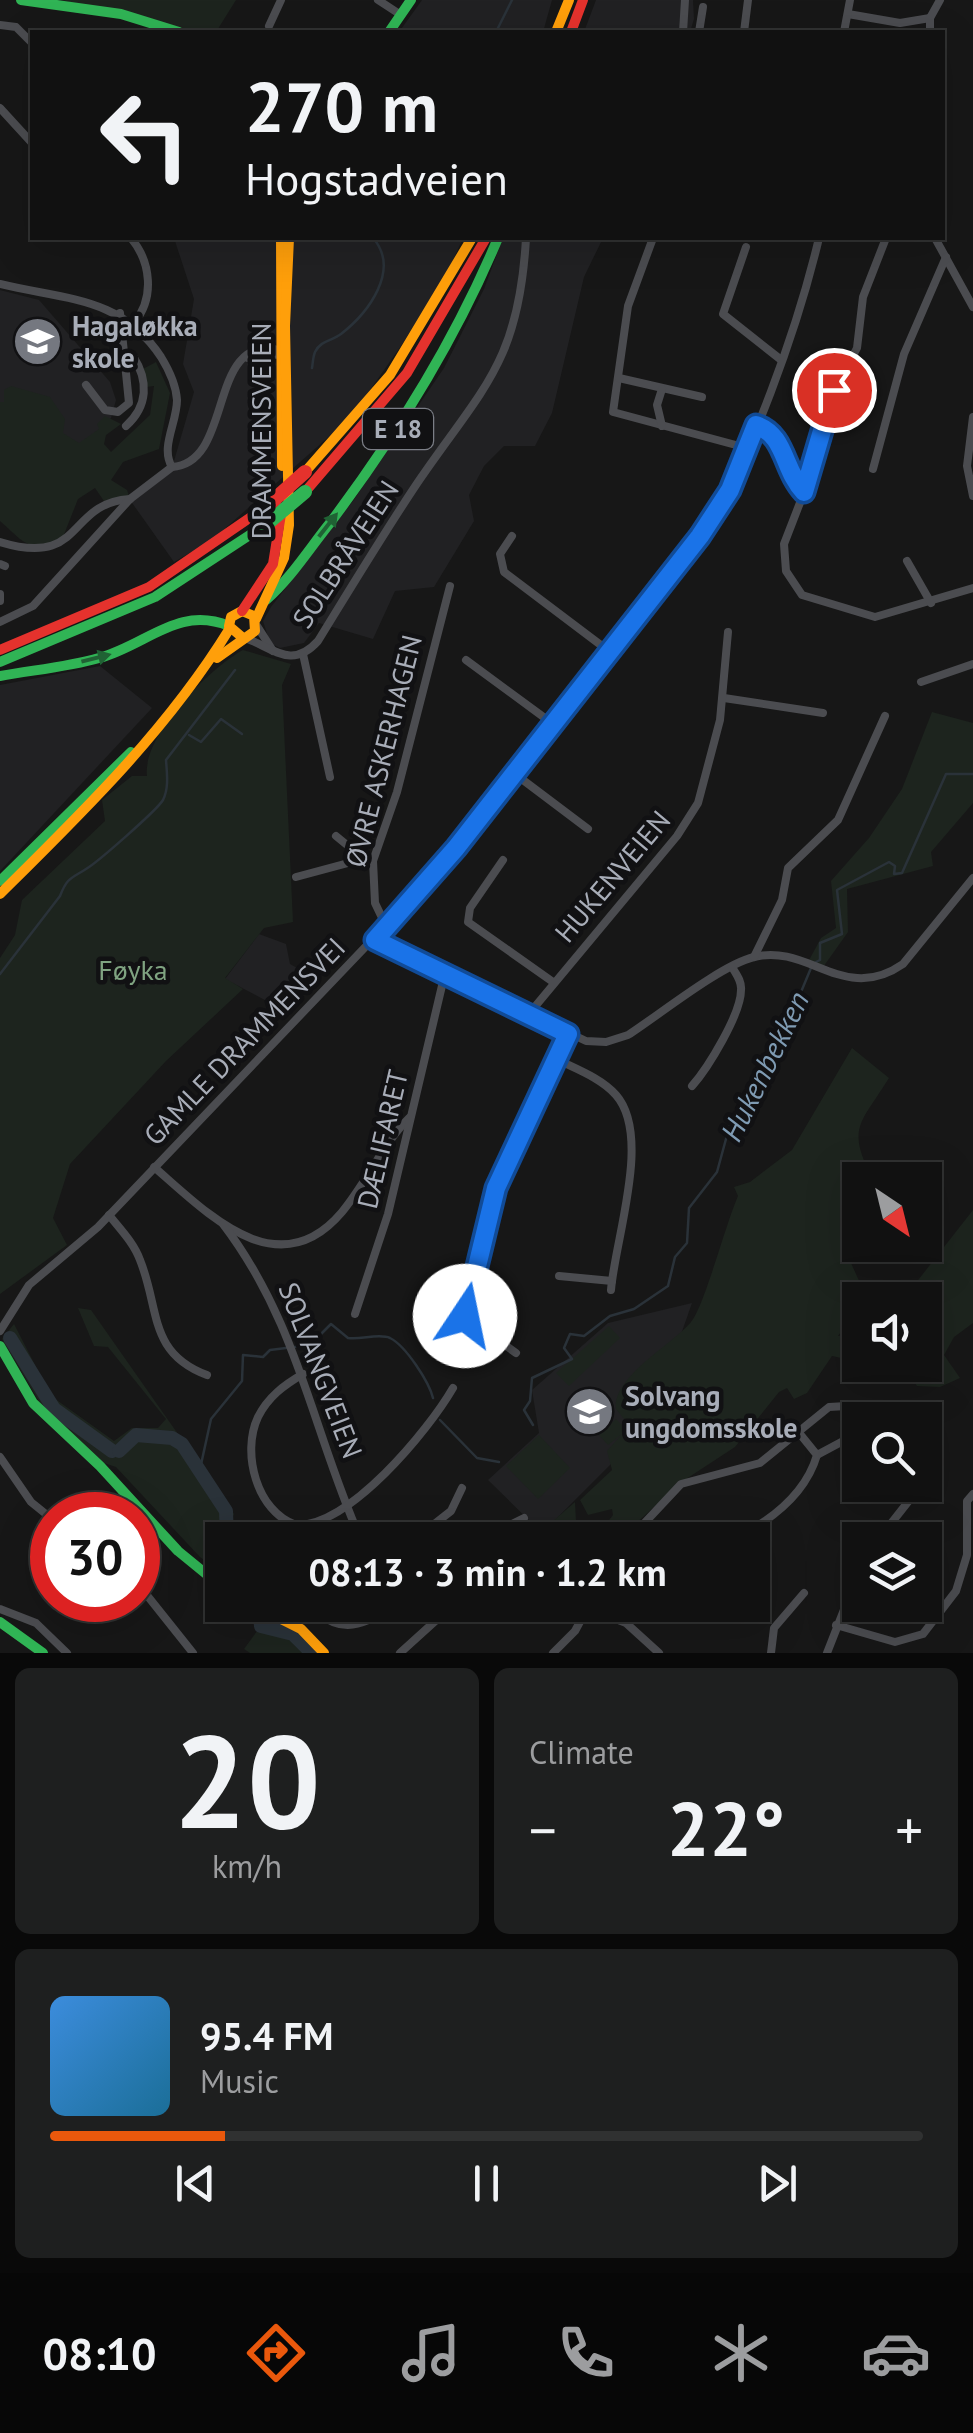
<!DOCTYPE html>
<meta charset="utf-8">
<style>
body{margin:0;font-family:"PT Sans",sans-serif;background:#1e1f1f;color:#f1f3f6;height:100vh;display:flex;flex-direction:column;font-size:38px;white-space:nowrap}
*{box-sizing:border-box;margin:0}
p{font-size:32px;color:#9c9d9f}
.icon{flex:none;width:55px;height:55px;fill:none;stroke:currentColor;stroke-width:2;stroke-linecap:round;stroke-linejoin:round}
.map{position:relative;height:1653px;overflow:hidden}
.details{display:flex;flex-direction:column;gap:15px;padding:15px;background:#090909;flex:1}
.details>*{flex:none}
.banner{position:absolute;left:30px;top:30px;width:915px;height:210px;border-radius:0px;box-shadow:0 10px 40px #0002,0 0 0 2px #303131;background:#111;color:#f1f3f6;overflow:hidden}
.needle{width:65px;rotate:145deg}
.tools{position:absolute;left:842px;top:1162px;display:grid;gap:20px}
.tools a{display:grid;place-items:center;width:100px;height:100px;border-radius:0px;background:#111;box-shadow:0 10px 40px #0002,0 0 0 2px #303131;font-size:50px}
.speed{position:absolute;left:30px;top:1492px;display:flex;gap:20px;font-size:50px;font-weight:700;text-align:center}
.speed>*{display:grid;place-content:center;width:130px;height:130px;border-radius:50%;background:#111;box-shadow:0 10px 40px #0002,0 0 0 2px #303131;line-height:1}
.speed .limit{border:15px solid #d22;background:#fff;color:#111}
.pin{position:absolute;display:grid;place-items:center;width:85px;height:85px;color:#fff;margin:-42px;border:5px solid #fff;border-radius:50%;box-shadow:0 2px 10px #0007}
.me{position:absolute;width:110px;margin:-55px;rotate:11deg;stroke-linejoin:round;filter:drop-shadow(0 0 8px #0008)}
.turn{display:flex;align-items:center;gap:35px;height:210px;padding:0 50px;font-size:45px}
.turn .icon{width:130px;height:130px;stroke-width:2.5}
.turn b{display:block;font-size:70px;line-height:85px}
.big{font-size:75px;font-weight:700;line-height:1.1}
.details .card{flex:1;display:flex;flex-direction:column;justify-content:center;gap:15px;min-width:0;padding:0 35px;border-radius:15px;background:#1e1f1f}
.details .dial{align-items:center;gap:0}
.dial b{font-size:130px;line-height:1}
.song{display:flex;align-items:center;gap:30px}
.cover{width:120px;height:120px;border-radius:15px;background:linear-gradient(135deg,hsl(210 70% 55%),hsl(200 70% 35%))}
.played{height:10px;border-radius:5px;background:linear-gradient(90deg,#ea580c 20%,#303131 20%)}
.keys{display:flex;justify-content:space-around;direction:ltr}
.heat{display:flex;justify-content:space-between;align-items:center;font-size:55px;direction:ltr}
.details .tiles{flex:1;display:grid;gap:15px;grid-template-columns:1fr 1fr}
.card:last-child{grid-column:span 2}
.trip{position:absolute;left:205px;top:1522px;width:565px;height:100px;border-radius:0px;background:#111;box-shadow:0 10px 40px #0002,0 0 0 2px #303131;font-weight:700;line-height:100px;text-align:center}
.tabs{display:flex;height:160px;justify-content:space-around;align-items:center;background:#070707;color:#9c9d9f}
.tabs .icon{width:70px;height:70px}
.tabs .on{color:#ea580c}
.tabs b{font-size:45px;color:#f1f3f6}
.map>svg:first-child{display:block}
.built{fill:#212123}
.green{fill:#1d241e}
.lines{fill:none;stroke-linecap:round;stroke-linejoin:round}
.stream{stroke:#2a3239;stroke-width:2.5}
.river{stroke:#2a3239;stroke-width:14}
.street{stroke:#4b4c50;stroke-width:8}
.fast{stroke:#30b455;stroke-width:10}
.slow{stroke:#ff9f0a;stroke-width:10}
.jam{stroke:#e5322d;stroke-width:10}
.fast-bridge{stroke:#30b455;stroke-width:14}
.jam-bridge{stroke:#e5322d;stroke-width:14}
.oneway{fill:#206234}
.route-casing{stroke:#114b97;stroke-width:25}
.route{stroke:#1a73e8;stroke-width:18}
.labels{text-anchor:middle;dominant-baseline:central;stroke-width:9;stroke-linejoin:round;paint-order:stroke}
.shield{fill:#111113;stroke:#7b7e86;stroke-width:2.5}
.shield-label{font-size:25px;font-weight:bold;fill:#a8adb8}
.poi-label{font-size:28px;font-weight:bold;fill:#a8adb8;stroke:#111113;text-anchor:start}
.street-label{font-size:28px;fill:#a8adb8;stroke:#111113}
.park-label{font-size:28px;fill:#7fa381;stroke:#111113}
.water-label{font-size:30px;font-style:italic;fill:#7f9bb3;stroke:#111113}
</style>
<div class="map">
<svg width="973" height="1653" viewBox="0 0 973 1653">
<rect width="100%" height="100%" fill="#171717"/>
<g class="built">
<polygon points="422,0 552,0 543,32 399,32"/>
<polygon points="596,0 693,0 694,19 690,32 584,32"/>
<polygon points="174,238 463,238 449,269 403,343 351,417 212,540 174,562 130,500 172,468 194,392 183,364 194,299"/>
<polygon points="503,238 603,238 584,277 552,413 535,446 504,446 484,466 469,495 474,521 434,587 395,591 373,639 319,623 304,643 280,648 270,643 263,621 271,607 353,501 444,368 484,289"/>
<polygon points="0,290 39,300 110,382 116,400 111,418 79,448 0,435"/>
<polygon points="100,666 152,708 0,871 0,685"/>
<polygon points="259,934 286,944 290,964 317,979 280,1008 225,979"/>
<polygon points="692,1303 666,1377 610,1465 542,1533 488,1480 539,1433 532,1390 608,1323"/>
</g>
<g class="green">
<polygon points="62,0 236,0 216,32 181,32"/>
<path d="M 156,362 L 170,393 L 159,449 L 123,462 L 111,480 L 127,490 L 130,499 L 104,501 L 95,488 L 78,499 L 63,537 C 29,554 26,544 0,521 L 0,402 L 4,402 L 4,390 L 11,386 L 50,397 L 65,419 L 63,433 L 79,443 L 99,429 L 97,424 L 105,416 L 121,424 L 106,435 L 104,444 L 111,452 L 150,415 L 154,386 L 146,387 L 143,369 Z"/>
<path d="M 243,650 L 291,664 L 282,685 L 293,922 L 264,928 L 225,978 L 243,989 L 166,1061 L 70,1164 L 53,1218 L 67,1245 L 0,1294 L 0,958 L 15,935 L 22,900 L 105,821 L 102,800 L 132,776 L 147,776 C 142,735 211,667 243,650 Z"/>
<polygon points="932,712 973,723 973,803 931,852 933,866 847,889 848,932 821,970 807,964 821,938 836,928 831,881 869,838 902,789"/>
<path d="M 852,1048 L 889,1078 C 860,1125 846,1127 873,1180 L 860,1180 C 860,1205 869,1249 841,1261 L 851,1263 L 861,1285 L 860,1305 L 838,1336 L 860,1333 L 860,1362 L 832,1356 L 807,1393 L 794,1399 L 787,1388 L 779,1392 L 735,1447 L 680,1483 L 631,1528 L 608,1540 L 594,1540 L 613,1515 L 612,1509 L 588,1515 L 580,1500 L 612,1470 L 607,1451 L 622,1434 L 608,1445 L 599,1435 L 616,1419 L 626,1429 L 629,1425 L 616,1409 C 612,1377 673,1344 691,1322 C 704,1307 726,1223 738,1196 L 734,1187 L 750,1182 L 792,1150 Z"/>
<polygon points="973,1210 973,1323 954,1337 944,1355 960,1378 940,1387 917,1386 903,1365 925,1365 925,1300 870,1300 867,1287 871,1283 908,1293"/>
<polygon points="78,1308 91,1310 234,1514 222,1540 222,1573 200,1557 116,1467 104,1463 43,1408 2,1339 14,1324 51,1396 114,1441 132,1428 158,1428 166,1419 108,1347 94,1346"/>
<polygon points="609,1326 620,1338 569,1386 556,1373"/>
<polygon points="539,1435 570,1468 538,1499 506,1466"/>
<polygon points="575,1502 577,1540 484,1540 525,1521 545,1528"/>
<polygon points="265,1620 298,1635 316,1653 250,1653 244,1649"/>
</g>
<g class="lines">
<g class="stream">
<polyline points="496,32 512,0"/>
<path d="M 312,368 C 313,362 313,357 315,352 C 321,340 332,341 341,334 C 368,313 401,270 373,238"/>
<polyline points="189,735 201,742 221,719 242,734"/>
<polyline points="816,962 820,960 820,943 842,934 837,890 889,862 895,866 894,874 902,873 946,774 973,774"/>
<path d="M 0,974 L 60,896 C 67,878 70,879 86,869 C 98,862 157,810 163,800 C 169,788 167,774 166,760 L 235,670"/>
<polyline points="440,1420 477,1458 499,1462"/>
<polyline points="533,1425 524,1410 530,1401 532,1378 572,1359 564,1348 570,1334 584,1336 610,1316 634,1309 668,1286 675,1257 687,1243 689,1208 717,1172 732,1117 754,1095 763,1066 781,1040 811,968"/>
<path d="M 200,1469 L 211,1419 L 242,1381 L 243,1355 L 263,1357 L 270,1350 L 310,1345 L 331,1324 L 348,1338 C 361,1340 379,1333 390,1338 C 406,1346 429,1382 433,1398"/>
</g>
<g class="river">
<polyline points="10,1338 54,1409 112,1451"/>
<polyline points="119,1451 136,1435 172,1438 182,1444 226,1511 227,1540"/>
<polyline points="260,1617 261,1626 293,1634 312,1653"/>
</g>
<g class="street">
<polyline points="378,0 401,15"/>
<polyline points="848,14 900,23 930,18"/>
<polyline points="0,25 16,27 32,43"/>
<polyline points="269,26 281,0"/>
<polyline points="683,32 685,0"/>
<polyline points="699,32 703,7"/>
<polyline points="744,32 748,0"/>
<polyline points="844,32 850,0"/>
<polyline points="930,32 930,18 940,0"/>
<polyline points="0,108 32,143"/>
<path d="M 131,238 C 151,262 155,298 134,323"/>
<polyline points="653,238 628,306 613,412 747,448"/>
<polyline points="886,238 863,297 857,348 828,403 815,464 784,544 786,571 802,595 875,617 973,588"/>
<polyline points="935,238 973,307"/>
<polyline points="746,247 723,314 780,359"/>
<path d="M 0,284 C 65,300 121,296 161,357 C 169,370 176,385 177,400 C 177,423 160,447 172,467 C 236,463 205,329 283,351"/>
<path d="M 122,354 L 133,356 C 149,381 148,406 126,426"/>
<polyline points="248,358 283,354"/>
<polyline points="619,378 702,397"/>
<polyline points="86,385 105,410 118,412 129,403 120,313"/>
<polyline points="662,389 657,405 662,426"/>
<polyline points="973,417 967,466 973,496"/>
<path d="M 756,425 C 786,435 783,470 804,492"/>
<polyline points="873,469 904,354 946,257"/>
<polyline points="512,536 500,554 504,572 610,652"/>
<path d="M 0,542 C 85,568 66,503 130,499"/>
<polyline points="907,561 931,603"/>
<polyline points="0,564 5,566"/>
<polyline points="0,594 0,601"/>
<polyline points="0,622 33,606 130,499 172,467"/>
<polyline points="257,626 273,651"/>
<path d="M 245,638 C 273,648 292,670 318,641 C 350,589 382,536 416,485 C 482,388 519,364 526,238"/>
<polyline points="303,654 330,777"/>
<polyline points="466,660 553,724"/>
<polyline points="921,682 973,664"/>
<polyline points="724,698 823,713"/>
<polyline points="515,774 588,829"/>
<polyline points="336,836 364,859"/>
<polyline points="503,860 470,908 468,922 553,982"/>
<polyline points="296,877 363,859"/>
<polyline points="386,926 375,903 373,861 397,792 450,586"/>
<path d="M 375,940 L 586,1041 L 606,1042 L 628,1035 C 659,1015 721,965 754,957 C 809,943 844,1005 903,964 L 973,878"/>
<polyline points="754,957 782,900 788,868 838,820 885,716"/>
<polyline points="528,1015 677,836 698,803 720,720 728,632"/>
<path d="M 556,1059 C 576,1069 601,1078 616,1095 C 652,1136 615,1239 611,1290"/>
<path d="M 692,1086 C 708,1068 741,1014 741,990 C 742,981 736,974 732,967"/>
<path d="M 154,1167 C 207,1213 278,1288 342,1212 C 367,1182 382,1145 409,1118"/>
<path d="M 109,1215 C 120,1229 134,1243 140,1260 C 160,1309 148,1353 207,1375"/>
<path d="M 223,1224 C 299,1324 312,1430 361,1540"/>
<polyline points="559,1276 612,1281"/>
<polyline points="355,1314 388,1214 445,973"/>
<path d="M 0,1331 L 29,1285 L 98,1227 L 434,875 L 700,536 C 750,466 799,322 819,238"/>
<polyline points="516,1353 465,1316 465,1306 496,1188 568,1033"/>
<path d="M 303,1374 C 284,1385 268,1397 258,1417 C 241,1453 257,1512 296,1525 C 349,1527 428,1431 453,1388"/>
<polyline points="817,1455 860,1432"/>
<polyline points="0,1457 31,1502 52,1519"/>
<polyline points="637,1531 681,1484 760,1463 829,1407 847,1406 869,1420"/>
<polyline points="414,1540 451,1511 462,1488"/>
<polyline points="480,1540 524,1518"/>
<polyline points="615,1540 637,1531 647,1540"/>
<path d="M 732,1540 C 769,1522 805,1496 817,1455 L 800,1434"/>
<polyline points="878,1540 915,1493"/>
<polyline points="138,1584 193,1653"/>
<polyline points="657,1605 671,1610 672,1605"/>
<polyline points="587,1608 626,1623 659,1653"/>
<polyline points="0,1609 36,1623 67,1653"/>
<path d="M 278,1618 L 286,1608 C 327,1598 327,1653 394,1605"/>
<polyline points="836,1625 895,1642 923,1634 956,1591 967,1555 967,1501 973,1494"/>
<polyline points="400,1653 453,1605"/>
<polyline points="553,1653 575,1631 589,1605"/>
<polyline points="771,1653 774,1628 804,1593"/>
<polyline points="827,1653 860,1569"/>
</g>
<g class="fast">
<polyline points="21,0 121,14 179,32"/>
<polyline points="389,32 411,0"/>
<path d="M 266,600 C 291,578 309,549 330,523 C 397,434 455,341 498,238"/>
<polyline points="0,662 155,597 268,523"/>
<path d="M 0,676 C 33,670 68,667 99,658 C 147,645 178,605 229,626"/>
<polyline points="0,881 131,752"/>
<polyline points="0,1346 33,1403 100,1466 178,1551 222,1587"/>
<polyline points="0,1622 43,1653"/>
</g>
<g class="slow">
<polyline points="556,32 569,0"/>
<polyline points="281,238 282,466"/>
<polyline points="305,472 390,375 472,238"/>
<polyline points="256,619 284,558 289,525 285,326 289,238"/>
<polyline points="217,658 255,631 254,616 242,611 231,617 229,626 243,638"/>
<path d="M 0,894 C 84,811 168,729 230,628"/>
<polyline points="253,1605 301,1629 324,1653"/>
</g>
<g class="jam">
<polyline points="571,32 583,0"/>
<polyline points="305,492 407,373 486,238"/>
<polyline points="242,611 273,564 282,508"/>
<polyline points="0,650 149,587 267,506"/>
</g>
<polyline class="fast-bridge" points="268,523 305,492"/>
<polyline class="jam-bridge" points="267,506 305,472"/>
</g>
<defs><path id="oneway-solid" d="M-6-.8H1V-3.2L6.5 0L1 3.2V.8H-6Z" transform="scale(2.5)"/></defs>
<g class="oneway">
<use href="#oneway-solid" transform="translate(328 525) rotate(-52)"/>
<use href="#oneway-solid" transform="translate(96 658) rotate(-14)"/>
</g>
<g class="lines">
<defs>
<path id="route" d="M 465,1316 L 496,1188 L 568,1034 L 375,940 L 456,848 L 700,536 L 730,490 L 756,425 C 786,435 783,470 804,492 L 834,390"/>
</defs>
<use href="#route" class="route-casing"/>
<use href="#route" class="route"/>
</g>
<defs>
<symbol id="school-disc" viewBox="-11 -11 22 22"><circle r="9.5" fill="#757880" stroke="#111113"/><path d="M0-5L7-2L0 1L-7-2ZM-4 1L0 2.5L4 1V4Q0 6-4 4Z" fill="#fff"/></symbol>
</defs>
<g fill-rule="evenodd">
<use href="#school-disc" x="10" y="314" width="55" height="55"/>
<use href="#school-disc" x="562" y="1384" width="55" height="55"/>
</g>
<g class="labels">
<rect class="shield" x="363" y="409" width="70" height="40" rx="8"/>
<g class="shield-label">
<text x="398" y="429">E 18</text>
</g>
<g class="poi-label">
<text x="72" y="325">Hagaløkka<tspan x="72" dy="32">skole</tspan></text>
<text x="625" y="1395">Solvang<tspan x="625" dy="32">ungdomsskole</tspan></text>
</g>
<g class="street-label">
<text transform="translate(260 431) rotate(-90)">DRAMMENSVEIEN</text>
<text transform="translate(345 554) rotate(-57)">SOLBRÅVEIEN</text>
<text transform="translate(383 751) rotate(-76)">ØVRE ASKERHAGEN</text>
<text transform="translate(612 876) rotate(-50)">HUKENVEIEN</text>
<text transform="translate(244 1041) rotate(-46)">GAMLE DRAMMENSVEI</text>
<text transform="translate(382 1139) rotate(-77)">DÆLIFARET</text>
<text transform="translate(321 1370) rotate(69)">SOLVANGVEIEN</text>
</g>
<g class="park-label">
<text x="133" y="969">Føyka</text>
</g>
<g class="water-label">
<text transform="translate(764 1066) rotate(-64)">Hukenbekken</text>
</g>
</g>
</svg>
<div class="tools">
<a><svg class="needle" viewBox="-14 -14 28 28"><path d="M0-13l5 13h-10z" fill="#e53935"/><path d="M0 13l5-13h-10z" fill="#9c9d9f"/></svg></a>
<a><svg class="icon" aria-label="sound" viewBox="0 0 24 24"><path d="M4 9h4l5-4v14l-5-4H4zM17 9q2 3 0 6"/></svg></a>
<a><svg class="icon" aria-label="search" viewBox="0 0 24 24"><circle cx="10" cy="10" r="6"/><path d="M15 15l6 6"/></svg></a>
<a><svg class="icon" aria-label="layers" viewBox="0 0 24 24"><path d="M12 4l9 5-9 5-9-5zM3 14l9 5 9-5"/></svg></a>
</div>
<div class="speed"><div class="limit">30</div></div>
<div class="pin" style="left:834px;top:390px;background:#d93025"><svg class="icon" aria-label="arrive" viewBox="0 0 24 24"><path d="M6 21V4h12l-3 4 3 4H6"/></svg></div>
<svg class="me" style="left:465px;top:1316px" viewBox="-20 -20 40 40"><circle r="19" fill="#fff"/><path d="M0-13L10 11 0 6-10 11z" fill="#1a73e8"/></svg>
<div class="trip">08:13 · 3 min · 1.2 km</div>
<div class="banner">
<div class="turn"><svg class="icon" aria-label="left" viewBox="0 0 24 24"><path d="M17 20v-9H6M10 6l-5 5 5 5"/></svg><div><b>270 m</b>Hogstadveien</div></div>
</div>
</div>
<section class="details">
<div class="tiles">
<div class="card dial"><b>20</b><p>km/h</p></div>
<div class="card"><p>Climate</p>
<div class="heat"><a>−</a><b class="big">22°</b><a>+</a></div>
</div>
<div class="card">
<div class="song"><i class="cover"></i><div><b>95.4 FM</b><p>Music</p></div></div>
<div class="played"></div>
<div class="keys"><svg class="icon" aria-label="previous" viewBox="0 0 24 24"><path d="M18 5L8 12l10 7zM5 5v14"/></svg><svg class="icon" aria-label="pause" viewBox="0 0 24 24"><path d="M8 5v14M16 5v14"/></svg><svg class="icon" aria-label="next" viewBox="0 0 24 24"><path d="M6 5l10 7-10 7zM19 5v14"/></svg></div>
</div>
</div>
</section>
<nav class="tabs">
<b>08:10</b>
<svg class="icon on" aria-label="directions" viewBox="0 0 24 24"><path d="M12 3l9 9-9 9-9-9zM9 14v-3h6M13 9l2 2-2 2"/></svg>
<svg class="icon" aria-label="music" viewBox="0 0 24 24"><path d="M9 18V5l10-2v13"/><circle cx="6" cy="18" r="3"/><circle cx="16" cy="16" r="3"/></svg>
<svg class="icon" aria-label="phone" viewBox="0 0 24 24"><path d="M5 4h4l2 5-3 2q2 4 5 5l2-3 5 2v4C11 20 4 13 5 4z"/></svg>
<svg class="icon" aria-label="climate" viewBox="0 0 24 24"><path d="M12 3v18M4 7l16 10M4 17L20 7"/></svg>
<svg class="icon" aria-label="car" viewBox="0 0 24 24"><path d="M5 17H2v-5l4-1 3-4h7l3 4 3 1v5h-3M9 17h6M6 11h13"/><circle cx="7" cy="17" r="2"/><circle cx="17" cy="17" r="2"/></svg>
</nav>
